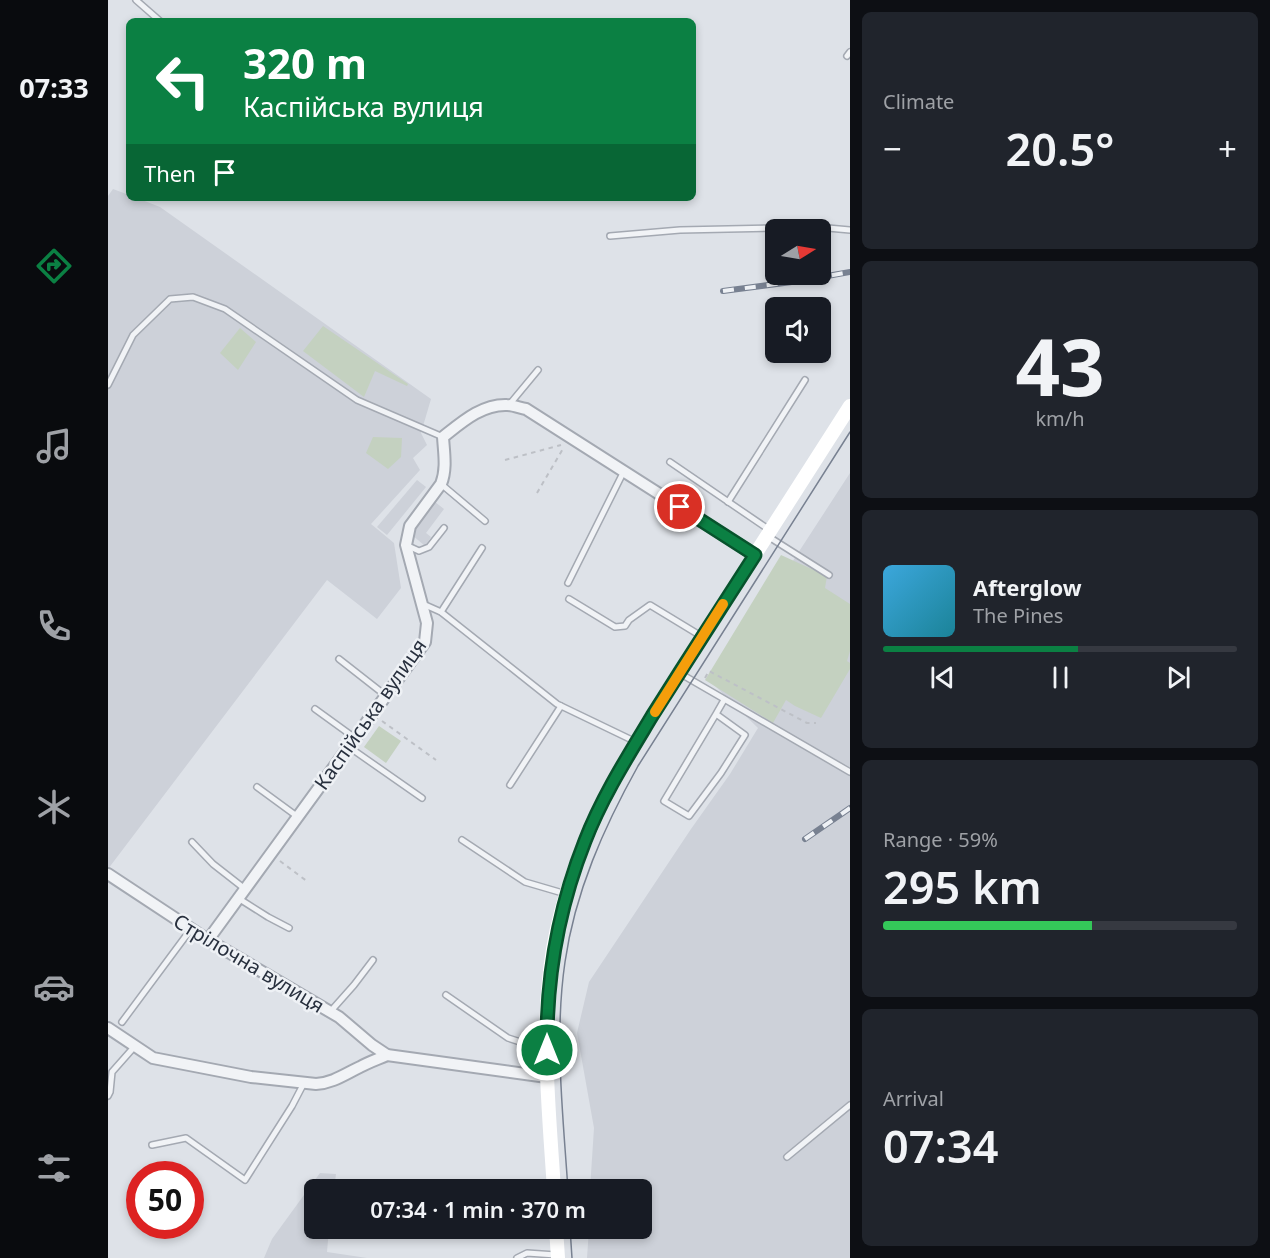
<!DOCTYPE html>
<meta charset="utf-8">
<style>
body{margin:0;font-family:"Noto Sans",sans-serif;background:#20242c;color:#f1f3f6;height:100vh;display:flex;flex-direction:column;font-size:22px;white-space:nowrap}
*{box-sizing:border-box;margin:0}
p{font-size:20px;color:#9ea1a6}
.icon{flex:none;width:33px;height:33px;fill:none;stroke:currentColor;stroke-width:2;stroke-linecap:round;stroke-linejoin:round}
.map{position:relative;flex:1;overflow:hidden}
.drawer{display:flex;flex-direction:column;gap:12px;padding:12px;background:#0d0f14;width:420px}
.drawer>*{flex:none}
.top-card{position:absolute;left:18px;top:18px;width:570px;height:183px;border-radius:9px;box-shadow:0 3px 9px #0003;background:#0b8043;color:#fff;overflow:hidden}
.needle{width:39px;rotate:79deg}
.fabs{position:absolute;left:657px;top:219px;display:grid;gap:12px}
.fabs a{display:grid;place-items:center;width:66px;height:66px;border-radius:9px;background:#171b24;box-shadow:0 3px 9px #0003;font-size:30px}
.speed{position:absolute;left:18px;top:1161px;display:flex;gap:12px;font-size:30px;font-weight:700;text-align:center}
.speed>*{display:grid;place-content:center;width:78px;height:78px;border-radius:50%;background:#171b24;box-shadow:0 3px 9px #0003;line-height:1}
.speed .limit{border:9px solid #d22;background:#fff;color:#111}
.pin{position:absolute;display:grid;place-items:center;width:51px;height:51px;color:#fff;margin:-26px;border:3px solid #fff;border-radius:50%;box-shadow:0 2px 6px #0007}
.me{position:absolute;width:66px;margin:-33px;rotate:0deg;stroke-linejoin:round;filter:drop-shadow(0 0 4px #0008)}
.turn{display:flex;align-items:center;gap:21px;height:126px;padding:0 18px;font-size:27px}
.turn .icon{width:78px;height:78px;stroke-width:2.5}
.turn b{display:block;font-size:42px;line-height:51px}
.then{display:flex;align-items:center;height:57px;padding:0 18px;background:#0003;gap:12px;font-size:22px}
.big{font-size:45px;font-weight:600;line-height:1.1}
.drawer .card{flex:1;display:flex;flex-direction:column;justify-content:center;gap:9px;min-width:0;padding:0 21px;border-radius:9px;background:#20242c}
.drawer .dial{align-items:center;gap:0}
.dial b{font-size:78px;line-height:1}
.song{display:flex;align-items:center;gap:18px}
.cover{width:72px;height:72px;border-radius:9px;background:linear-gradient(135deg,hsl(200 70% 55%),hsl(190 70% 35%))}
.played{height:6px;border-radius:3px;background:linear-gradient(90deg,#0b8043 55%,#363941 55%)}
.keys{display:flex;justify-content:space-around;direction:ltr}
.heat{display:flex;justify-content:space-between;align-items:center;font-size:33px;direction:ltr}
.charge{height:9px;border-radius:4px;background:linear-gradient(90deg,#34c759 59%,#363941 0)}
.trip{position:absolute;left:196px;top:1179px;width:348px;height:60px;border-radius:9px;background:#171b24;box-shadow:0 3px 9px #0003;font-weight:600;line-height:60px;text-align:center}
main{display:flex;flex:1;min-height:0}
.dock{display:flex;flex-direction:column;width:108px;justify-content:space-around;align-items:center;background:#090b0e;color:#9ea1a6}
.dock .icon{width:42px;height:42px}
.dock .on{color:#0b8043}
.dock b{font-size:27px;color:#f1f3f6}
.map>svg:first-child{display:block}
.built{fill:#cdd1d9}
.green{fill:#c4d1c0}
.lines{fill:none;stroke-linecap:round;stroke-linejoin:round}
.service-casing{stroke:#a4a9b2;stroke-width:8}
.minor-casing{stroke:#a4a9b2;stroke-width:14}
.path{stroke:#bdc0c6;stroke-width:2;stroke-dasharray:4.5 4.5;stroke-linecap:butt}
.service{stroke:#f1f3f6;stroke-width:5}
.minor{stroke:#f1f3f6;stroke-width:10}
.secondary{stroke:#fff;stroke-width:14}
.tram{stroke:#788191;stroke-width:1.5}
.rail-casing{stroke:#788191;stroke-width:6}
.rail{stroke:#eef1f5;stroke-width:4;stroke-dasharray:11;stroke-linecap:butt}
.route-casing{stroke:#07532c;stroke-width:15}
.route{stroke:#0b8043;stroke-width:10}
.slow{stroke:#f59e0b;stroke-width:10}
.labels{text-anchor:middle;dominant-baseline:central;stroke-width:5;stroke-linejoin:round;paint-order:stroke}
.street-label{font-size:20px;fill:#28303e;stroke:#eef1f5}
</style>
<main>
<nav class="dock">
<b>07:33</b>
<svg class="icon on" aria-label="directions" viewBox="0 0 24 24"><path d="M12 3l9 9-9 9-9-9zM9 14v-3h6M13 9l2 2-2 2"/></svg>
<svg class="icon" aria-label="music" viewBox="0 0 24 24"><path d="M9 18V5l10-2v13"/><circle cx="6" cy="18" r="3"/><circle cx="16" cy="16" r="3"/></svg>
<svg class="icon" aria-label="phone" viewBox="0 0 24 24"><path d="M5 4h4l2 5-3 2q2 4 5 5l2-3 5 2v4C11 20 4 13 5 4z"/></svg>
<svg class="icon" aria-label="climate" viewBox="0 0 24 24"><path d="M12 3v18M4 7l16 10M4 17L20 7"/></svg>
<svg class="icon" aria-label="car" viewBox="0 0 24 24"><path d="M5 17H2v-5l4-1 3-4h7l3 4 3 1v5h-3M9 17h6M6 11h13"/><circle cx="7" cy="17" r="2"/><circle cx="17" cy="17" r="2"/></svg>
<svg class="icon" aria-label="filters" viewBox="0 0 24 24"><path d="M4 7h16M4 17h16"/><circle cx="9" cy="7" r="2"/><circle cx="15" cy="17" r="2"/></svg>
</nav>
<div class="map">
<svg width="742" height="1258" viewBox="0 0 742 1258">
<rect width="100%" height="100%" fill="#dee2e8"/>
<g class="built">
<polygon points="5,189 21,195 21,198 29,198 52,207 323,399 313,433 319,445 305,458 312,470 263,524 286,543 293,588 269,619 219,580 0,869 0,196"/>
<polygon points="742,473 742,1258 479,1258 481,1229 534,1228 534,1190 482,1189 486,1128 469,1033 481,982 583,829 622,774 650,728 605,684"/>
<polygon points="309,480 318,487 279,535 269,527"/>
<polygon points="327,502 336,509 318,533 323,537 317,546 303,534"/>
<polygon points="212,1173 228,1174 226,1189 207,1190 207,1228 221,1229 219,1252 259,1258 156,1258 164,1239"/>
</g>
<g class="green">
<polygon points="215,326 300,384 299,386 267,371 256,397 195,351"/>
<polygon points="132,328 148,342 130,370 112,353"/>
<polygon points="265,437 294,438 293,457 280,469 258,453"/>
<polygon points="673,555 719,576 717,588 742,604 742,651 739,661 742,663 742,669 713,718 687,706 678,700 665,723 597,680"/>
<polygon points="271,726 293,741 278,763 256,747"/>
</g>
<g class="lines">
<defs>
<g id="service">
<polyline points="28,0 52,21"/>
<polyline points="739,56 742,52"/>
<polyline points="502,236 572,230 709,227 742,230"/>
<polyline points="0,385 25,335 62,299 85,297 117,309 249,400 335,437"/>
<polyline points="401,405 430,370"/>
<polyline points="562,462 663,531"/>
<polyline points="333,484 377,521"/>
<polyline points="620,502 697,380"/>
<polyline points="661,537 721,575"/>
<polyline points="300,546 311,551 321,547 336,528"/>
<polyline points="460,583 516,471"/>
<polyline points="461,599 507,627 517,626 521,620 542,605 593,636"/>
<polyline points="315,604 333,612 449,704 526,741"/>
<polyline points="333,612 374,548"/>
<polyline points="231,659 277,695"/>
<polyline points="573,674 742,772"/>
<polyline points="207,709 247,738"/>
<polyline points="608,714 637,735 613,773 581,816 556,801 608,714 616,700"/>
<polyline points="241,747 314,798"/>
<polyline points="402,785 453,706"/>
<polyline points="149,787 190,817"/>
<polyline points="354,840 417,882 458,894"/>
<polyline points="84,842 105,864 137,889"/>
<polyline points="130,898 160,917 181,928"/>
<polyline points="338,995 400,1038 437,1050"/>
<polyline points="222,1012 246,985 265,960"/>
<polyline points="14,1022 83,929"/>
<polyline points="0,1096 2,1092 4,1072 27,1046"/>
<polyline points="44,1145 78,1138 137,1180 184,1106 196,1083"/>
<polyline points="679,1157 742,1105"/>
<polyline points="409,1258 419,1253 448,1255"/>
</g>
<g id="minor">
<polyline points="0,874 100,940 231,1017 264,1045 279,1055 439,1077"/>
<path d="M 100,940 L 317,642 L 319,623 L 298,545 L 302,526 L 333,484 C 339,469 336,453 335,437 C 354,422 374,404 399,405 C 405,405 412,408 418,409 L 647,555"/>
<path d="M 0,1028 L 45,1058 L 143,1077 L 208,1084 C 225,1083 237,1074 252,1067 C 261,1062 270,1059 279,1055"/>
</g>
</defs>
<use href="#service" class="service-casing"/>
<use href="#minor" class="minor-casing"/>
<g class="path">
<polyline points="397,460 453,445"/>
<polyline points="429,493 456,447"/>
<polyline points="597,678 601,671 699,723 708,723"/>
<polyline points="274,721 328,760"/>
<polyline points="172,861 200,882"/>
</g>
<use href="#service" class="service"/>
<use href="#minor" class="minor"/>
<g class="secondary">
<path d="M 446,1190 C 441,1110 432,1028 445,949 C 465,830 536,727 600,628 C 648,554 695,480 742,406"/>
<polyline points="448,1228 450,1258"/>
</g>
<g class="tram">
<path d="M 460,1190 C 455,1114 446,1037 457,962 C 467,892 496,827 530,766 L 742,432"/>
<polyline points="462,1228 464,1258"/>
</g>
<defs>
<g id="rail">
<polyline points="615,291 691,281 742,272"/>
<polyline points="697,839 742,808"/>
</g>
</defs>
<use href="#rail" class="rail-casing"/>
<use href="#rail" class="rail"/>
</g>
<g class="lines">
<defs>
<path id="route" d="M 439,1050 C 438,977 450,909 477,841 C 494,797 520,756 544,716 C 578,662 613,608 647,555 L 572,507"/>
</defs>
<use href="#route" class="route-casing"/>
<use href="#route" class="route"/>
<polyline class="slow" points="547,712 615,604"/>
</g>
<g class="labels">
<g class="street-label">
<text transform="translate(262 714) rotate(-55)">Каспійська вулиця</text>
<text transform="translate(141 963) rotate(31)">Стрілочна вулиця</text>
</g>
</g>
</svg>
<div class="fabs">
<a><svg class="needle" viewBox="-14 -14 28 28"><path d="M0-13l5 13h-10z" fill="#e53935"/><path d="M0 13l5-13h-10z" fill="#9ea1a6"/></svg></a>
<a><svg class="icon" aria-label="sound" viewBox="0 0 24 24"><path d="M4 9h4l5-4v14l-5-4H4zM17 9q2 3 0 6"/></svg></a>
</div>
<div class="speed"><div class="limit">50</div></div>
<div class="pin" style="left:572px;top:507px;background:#d93025"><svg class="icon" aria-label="arrive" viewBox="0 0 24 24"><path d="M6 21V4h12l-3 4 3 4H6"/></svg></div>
<svg class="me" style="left:439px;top:1050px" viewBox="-20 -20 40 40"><circle r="17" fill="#0b8043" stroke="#fff" stroke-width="3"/><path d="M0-11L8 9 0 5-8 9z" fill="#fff"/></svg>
<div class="trip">07:34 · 1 min · 370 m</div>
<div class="top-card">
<div class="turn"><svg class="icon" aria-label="left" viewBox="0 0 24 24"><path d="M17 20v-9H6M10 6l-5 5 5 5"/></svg><div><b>320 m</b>Каспійська вулиця</div></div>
<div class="then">Then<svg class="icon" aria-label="arrive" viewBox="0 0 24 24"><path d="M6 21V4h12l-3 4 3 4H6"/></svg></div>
</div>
</div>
<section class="drawer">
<div class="card"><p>Climate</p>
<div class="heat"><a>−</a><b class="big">20.5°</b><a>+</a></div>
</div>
<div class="card dial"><b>43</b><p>km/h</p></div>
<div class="card">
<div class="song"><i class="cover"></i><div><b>Afterglow</b><p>The Pines</p></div></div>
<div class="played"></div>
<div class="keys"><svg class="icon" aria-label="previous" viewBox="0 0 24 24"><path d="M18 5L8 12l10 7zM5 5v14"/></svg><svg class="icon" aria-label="pause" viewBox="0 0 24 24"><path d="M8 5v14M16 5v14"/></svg><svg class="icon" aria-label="next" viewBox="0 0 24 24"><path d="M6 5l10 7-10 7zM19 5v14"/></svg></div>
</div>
<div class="card"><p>Range · 59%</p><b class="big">295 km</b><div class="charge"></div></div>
<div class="card"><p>Arrival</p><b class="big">07:34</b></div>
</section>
</main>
